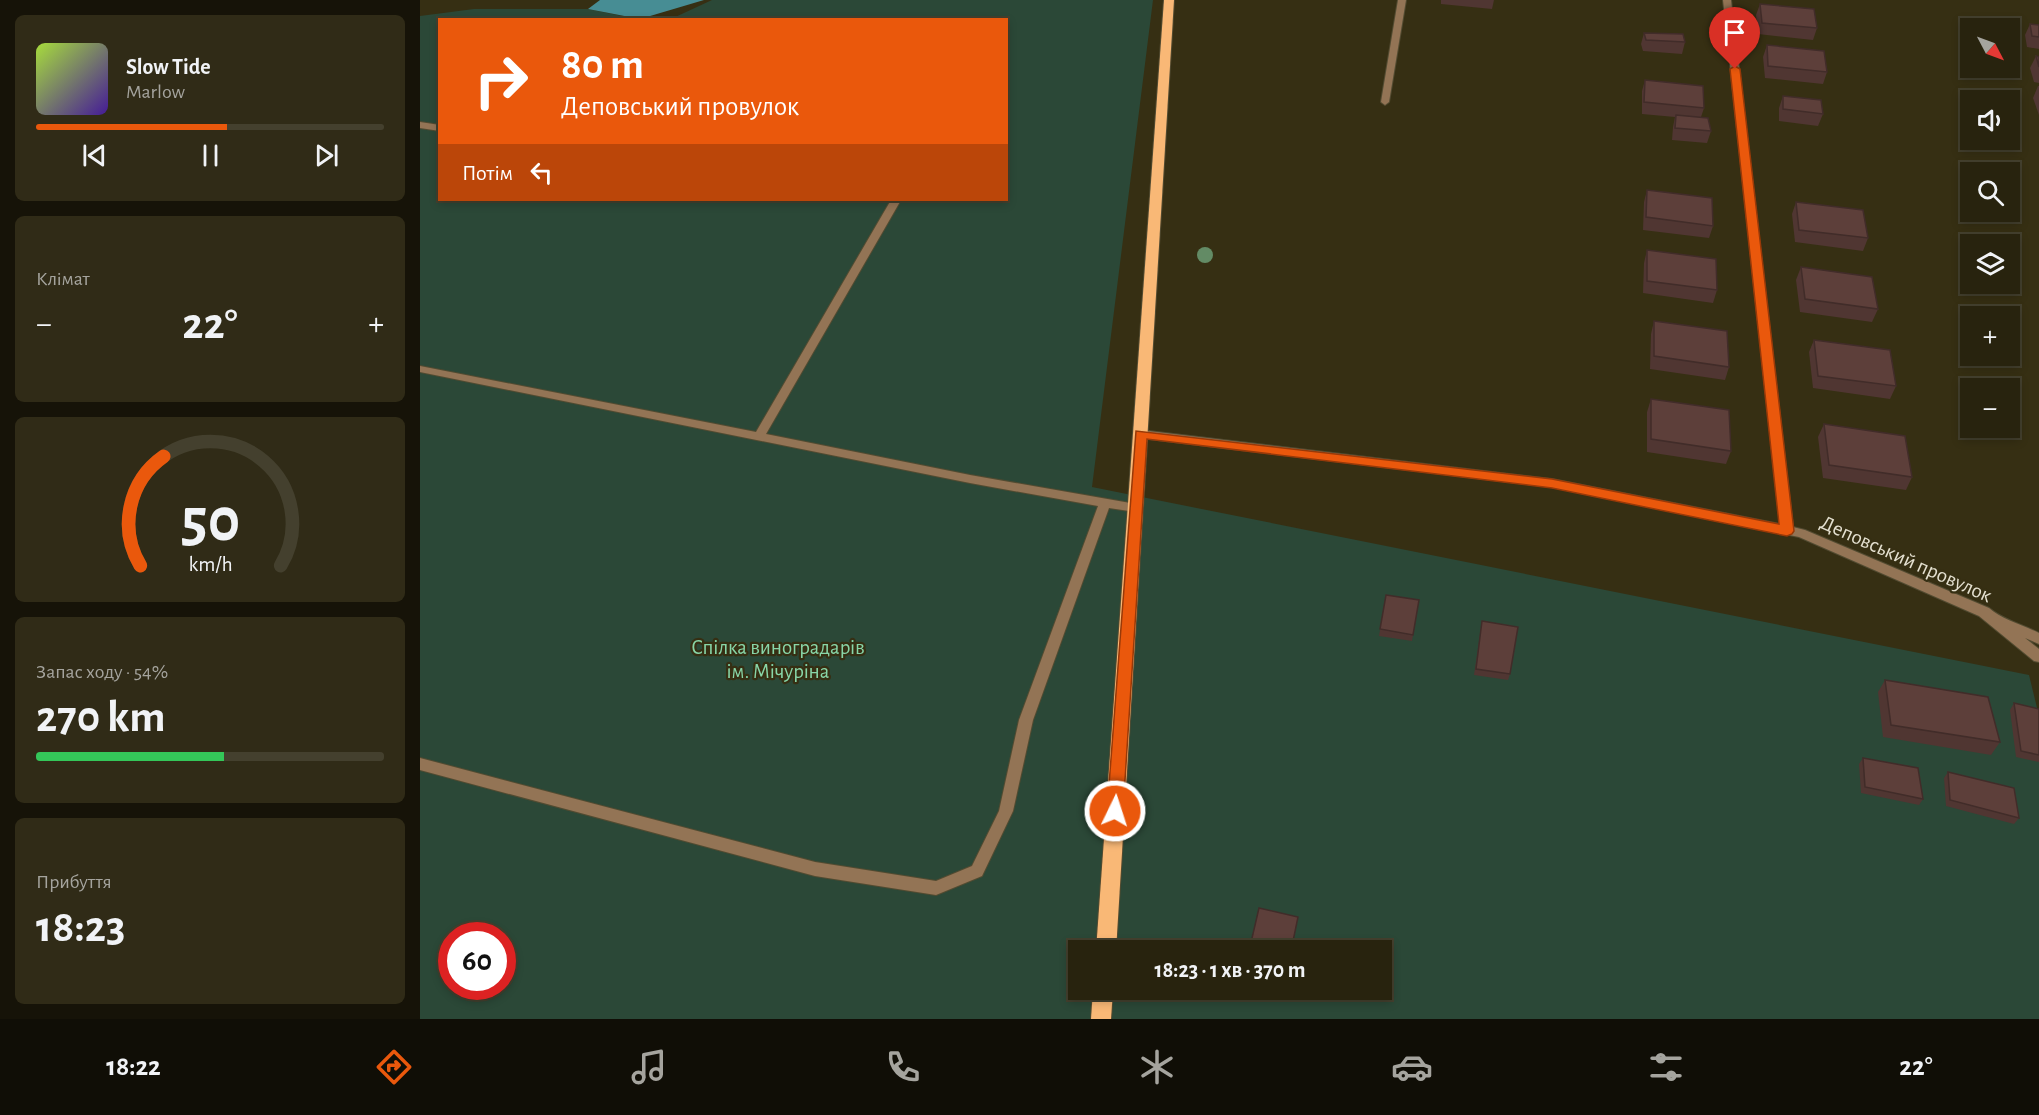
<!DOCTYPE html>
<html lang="uk">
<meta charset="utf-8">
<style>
body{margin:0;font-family:"Alegreya Sans",sans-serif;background:#302b17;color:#f1f3f6;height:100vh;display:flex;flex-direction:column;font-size:22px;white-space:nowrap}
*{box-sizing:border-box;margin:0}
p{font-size:20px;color:#a5a49e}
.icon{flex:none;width:33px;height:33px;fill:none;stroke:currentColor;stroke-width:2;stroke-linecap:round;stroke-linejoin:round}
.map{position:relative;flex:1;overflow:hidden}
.drawer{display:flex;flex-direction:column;gap:15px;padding:15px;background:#161308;width:420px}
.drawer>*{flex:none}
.hud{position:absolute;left:18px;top:18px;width:570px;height:183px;border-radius:0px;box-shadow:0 3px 9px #0003,0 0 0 2px #44402e;background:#ea580c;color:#fff;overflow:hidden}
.needle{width:39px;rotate:131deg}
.tools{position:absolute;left:1540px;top:18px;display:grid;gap:12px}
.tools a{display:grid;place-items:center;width:60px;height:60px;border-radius:0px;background:#28230e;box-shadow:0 3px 9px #0003,0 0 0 2px #44402e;font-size:30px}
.speed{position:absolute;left:18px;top:922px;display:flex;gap:12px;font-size:30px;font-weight:700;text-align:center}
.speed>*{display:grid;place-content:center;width:78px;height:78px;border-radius:50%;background:#28230e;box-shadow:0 3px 9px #0003,0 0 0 2px #44402e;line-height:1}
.speed .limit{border:9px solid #d22;background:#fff;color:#111}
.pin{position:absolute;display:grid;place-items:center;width:51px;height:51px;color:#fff;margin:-62px -26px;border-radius:50% 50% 50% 0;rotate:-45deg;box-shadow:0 0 6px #0007}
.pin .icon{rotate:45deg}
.me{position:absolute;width:66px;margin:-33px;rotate:4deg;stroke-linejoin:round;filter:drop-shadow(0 0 4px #0008)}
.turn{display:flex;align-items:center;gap:21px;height:126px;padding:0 24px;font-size:27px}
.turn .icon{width:78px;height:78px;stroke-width:2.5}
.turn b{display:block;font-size:42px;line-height:51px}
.then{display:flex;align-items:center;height:57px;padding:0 24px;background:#0003;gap:12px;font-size:22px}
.big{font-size:45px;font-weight:700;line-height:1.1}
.drawer .widget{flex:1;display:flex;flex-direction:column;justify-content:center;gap:9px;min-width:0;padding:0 21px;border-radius:9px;background:#302b17}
.drawer .dial{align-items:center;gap:0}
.dial svg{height:156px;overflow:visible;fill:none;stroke:#44402e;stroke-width:7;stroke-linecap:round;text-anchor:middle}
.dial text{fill:#f1f3f6;stroke:none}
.song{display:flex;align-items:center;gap:18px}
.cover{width:72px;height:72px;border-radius:9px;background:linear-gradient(135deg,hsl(80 70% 55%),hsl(260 70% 35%))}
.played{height:6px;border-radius:3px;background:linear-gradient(90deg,#ea580c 55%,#44402e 55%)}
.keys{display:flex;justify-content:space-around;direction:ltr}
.heat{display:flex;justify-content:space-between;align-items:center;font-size:33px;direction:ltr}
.charge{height:9px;border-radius:4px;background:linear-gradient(90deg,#34c759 54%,#44402e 0)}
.trip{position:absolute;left:648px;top:940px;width:324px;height:60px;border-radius:0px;background:#28230e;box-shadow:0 3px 9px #0003,0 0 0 2px #44402e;font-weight:700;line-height:60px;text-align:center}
.tab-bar{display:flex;height:96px;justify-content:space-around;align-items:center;background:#100e06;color:#a5a49e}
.tab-bar .icon{width:42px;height:42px}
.tab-bar .on{color:#ea580c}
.tab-bar b{font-size:27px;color:#f1f3f6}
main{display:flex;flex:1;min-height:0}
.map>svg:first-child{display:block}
.green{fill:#2b4837;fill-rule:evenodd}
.water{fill:#478d94}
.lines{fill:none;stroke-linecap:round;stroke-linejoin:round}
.lane-casing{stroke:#524b31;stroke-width:2}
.street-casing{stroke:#524b31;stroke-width:2}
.primary-casing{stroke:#524b31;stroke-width:2}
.lane{fill:#937455;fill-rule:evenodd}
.street{fill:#937455;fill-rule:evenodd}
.primary{fill:#f9b876;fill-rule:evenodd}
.tree{fill:#638b65}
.wall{fill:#503632}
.building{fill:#5d3f3a;stroke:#412c29;stroke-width:1.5}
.route{fill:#ea580c;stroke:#983908;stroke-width:1.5}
.labels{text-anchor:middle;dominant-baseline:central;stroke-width:4.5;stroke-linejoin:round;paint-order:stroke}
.street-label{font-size:21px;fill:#e5e1d1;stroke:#362f13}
.park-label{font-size:21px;fill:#88d6a8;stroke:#362f13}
</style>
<main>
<section class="drawer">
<div class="widget">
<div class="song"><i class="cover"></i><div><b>Slow Tide</b><p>Marlow</p></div></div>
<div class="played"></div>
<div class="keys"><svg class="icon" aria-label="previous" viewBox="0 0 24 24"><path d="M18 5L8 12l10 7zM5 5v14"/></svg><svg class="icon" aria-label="pause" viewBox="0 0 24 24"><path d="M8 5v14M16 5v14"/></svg><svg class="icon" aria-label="next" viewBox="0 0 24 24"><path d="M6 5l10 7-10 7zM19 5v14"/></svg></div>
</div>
<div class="widget"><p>Клімат</p>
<div class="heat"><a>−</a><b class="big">22°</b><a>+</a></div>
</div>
<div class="widget dial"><svg viewBox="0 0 100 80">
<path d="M14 69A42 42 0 1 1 86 69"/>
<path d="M14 69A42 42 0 0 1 26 13" stroke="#ea580c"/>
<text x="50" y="56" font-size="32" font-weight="700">50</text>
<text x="50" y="72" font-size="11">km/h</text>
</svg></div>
<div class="widget"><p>Запас ходу · 54%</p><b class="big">270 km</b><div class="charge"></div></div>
<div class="widget"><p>Прибуття</p><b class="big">18:23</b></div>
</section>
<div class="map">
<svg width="1619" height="1019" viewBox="0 0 1619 1019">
<rect width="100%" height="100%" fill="#362f13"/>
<path class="green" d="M 292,0 L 733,0 L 672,487 L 1609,675 L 1619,716 L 1619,1019 L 0,1019 L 0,16 L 54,9 L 168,9 L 217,19 L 20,20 L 20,200 L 586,200 L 586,20 L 251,19 ZM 32,936 L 82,936 L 82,987 L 32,987 ZM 658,951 L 962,951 L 962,990 L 658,990 Z"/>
<polygon class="water" points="180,0 284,0 220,19 168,9"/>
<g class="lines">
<defs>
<g id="lane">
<polygon points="0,122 20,125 20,131 0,128"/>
<polygon points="471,200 481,200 346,434 550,475 716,504 722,508 716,512 689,508 613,720 593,811 562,876 516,895 395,876 0,770 0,758 395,862 516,881 552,866 579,811 599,720 678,506 550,483 0,372 0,366 336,432"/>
</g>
<g id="street">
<polygon points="978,0 986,0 969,102 965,105 961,102"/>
<path d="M 1303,0 L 1311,0 L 1373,527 L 1385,530 L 1569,608 C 1581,619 1603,625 1619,633 L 1619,644 L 1605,638 L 1619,649 L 1619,662 L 1614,661 L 1559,616 L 1379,537 L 1132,487 L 720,438 L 714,434 L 720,430 L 1132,479 L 1360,524 Z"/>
</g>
<g id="primary">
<polygon points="744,0 754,0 696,951 676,951"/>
<polygon points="673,990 693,990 691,1019 671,1019"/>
</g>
</defs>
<use href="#lane" class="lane-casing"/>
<use href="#street" class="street-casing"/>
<use href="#primary" class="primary-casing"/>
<use href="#lane" class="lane"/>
<use href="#street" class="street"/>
<use href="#primary" class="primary"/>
</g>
<circle class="tree" cx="785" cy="255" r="8"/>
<g class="wall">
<polygon points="1021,0 1074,0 1072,9 1021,4"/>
<polygon points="1340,4 1397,28 1393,40 1338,34 1336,15"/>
<polygon points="1610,24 1619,25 1619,49 1607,47 1605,35"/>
<polygon points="1224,33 1265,42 1262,54 1223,51 1221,44"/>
<polygon points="1347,45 1407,72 1403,84 1345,78 1343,57"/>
<polygon points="1616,56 1619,57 1619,83 1614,82 1610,68"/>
<polygon points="1225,80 1284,108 1281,117 1291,131 1287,143 1252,140 1253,127 1255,117 1222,114 1222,91"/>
<polygon points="1618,86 1619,86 1619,115 1613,98"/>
<polygon points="1363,96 1403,114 1398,126 1359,121 1359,108"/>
<polygon points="1227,190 1293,226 1289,238 1223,230 1224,202"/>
<polygon points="1376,202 1448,238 1443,251 1375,242 1372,214"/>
<polygon points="1227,250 1297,290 1293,303 1223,293 1224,263"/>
<polygon points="1381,267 1458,309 1452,322 1380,312 1376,280"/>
<polygon points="1234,321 1309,367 1305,380 1230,369 1231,334"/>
<polygon points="1394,340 1476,386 1470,399 1393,388 1389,352"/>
<polygon points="1231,399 1311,451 1306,464 1227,452 1227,412"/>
<polygon points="1404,424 1492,477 1486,490 1403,478 1398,437"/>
<polygon points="966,595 999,600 992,641 959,636"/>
<polygon points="1062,621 1090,674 1088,680 1054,675"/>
<polygon points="1465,680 1580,742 1571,755 1463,737 1458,692"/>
<polygon points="1594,703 1619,709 1619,762 1596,757 1590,710"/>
<polygon points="1443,758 1503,799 1499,805 1441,793 1439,764"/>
<polygon points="1528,772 1599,818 1594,824 1526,806 1524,778"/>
</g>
<g class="building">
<polygon points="1340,4 1394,9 1397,28 1342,23"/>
<polygon points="1610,24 1619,25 1619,37 1612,36"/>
<polygon points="1224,33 1263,34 1265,42 1226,40"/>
<polygon points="1347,45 1404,51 1407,72 1348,66"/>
<polygon points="1616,56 1619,57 1619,67"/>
<polygon points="1225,80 1283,86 1284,108 1224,102"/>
<polygon points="1363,96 1401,100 1403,114 1363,109"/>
<polygon points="1256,115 1288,118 1291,131 1255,128"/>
<polygon points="1227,190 1292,198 1293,226 1226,217"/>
<polygon points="1376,202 1443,210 1448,238 1379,230"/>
<polygon points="1227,250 1296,259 1297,290 1227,281"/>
<polygon points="1381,267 1452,277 1458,309 1385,299"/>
<polygon points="1234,321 1307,331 1309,367 1234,356"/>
<polygon points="1394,340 1470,350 1476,386 1398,376"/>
<polygon points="1231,399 1309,410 1311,451 1231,439"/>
<polygon points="1404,424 1485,436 1492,477 1409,465"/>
<polygon points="966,595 999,600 993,635 960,629"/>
<polygon points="1062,621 1098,627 1090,674 1056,669"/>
<polygon points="1465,680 1568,697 1580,742 1471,725"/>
<polygon points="1594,703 1619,709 1619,755 1601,751"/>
<polygon points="1443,758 1498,768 1503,799 1445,787"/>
<polygon points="1528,772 1594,788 1599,818 1530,800"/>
<polygon points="839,908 878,917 871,951 829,951"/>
</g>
<polygon class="route" points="1315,66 1320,69 1374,531 1372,534 1367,536 1132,488 727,439 703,811 701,816 695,818 689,816 687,811 716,431 1132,479 1359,524 1310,69"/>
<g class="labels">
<g class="street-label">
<text transform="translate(1486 559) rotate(24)">Деповський провулок</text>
</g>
<g class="park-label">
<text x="358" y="647">Спілка виноградарів<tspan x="358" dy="24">ім. Мічуріна</tspan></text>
</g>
</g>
</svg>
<div class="tools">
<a><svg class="needle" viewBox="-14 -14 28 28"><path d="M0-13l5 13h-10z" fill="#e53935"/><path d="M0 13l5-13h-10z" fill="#a5a49e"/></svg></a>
<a><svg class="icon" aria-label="sound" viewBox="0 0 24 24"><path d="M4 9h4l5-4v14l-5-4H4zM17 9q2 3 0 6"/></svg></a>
<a><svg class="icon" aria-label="search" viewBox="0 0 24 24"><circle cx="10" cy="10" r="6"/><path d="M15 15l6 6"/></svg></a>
<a><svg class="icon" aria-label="layers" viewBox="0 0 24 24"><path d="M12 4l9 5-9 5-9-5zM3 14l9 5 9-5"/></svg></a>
<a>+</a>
<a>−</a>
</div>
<div class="speed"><div class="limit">60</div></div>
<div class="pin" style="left:1315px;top:69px;background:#d93025"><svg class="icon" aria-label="arrive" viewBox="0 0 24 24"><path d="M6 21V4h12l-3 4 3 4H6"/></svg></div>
<svg class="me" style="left:695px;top:811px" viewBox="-20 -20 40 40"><circle r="17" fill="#ea580c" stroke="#fff" stroke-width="3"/><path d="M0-11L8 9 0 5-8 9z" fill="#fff"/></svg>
<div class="trip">18:23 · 1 хв · 370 m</div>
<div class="hud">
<div class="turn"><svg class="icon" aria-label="right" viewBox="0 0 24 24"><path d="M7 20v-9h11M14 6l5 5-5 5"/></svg><div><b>80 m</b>Деповський провулок</div></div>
<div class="then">Потім<svg class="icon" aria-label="left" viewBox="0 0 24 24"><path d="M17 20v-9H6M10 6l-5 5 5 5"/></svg></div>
</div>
</div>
</main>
<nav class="tab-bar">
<b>18:22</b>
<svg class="icon on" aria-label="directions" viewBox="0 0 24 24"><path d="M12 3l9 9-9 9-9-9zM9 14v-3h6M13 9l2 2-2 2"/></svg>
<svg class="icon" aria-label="music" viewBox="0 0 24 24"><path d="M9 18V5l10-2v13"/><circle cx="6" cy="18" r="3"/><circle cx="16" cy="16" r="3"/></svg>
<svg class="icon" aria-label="phone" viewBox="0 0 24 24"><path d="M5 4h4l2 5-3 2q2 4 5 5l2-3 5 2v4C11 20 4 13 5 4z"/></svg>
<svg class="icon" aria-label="climate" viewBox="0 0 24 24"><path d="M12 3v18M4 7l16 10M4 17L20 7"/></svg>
<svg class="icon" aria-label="car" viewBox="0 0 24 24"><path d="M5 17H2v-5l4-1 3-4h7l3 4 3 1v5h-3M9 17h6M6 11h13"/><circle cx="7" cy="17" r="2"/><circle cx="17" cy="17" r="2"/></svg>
<svg class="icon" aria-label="filters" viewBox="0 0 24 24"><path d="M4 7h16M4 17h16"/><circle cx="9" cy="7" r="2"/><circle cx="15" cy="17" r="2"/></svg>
<b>22°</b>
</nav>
